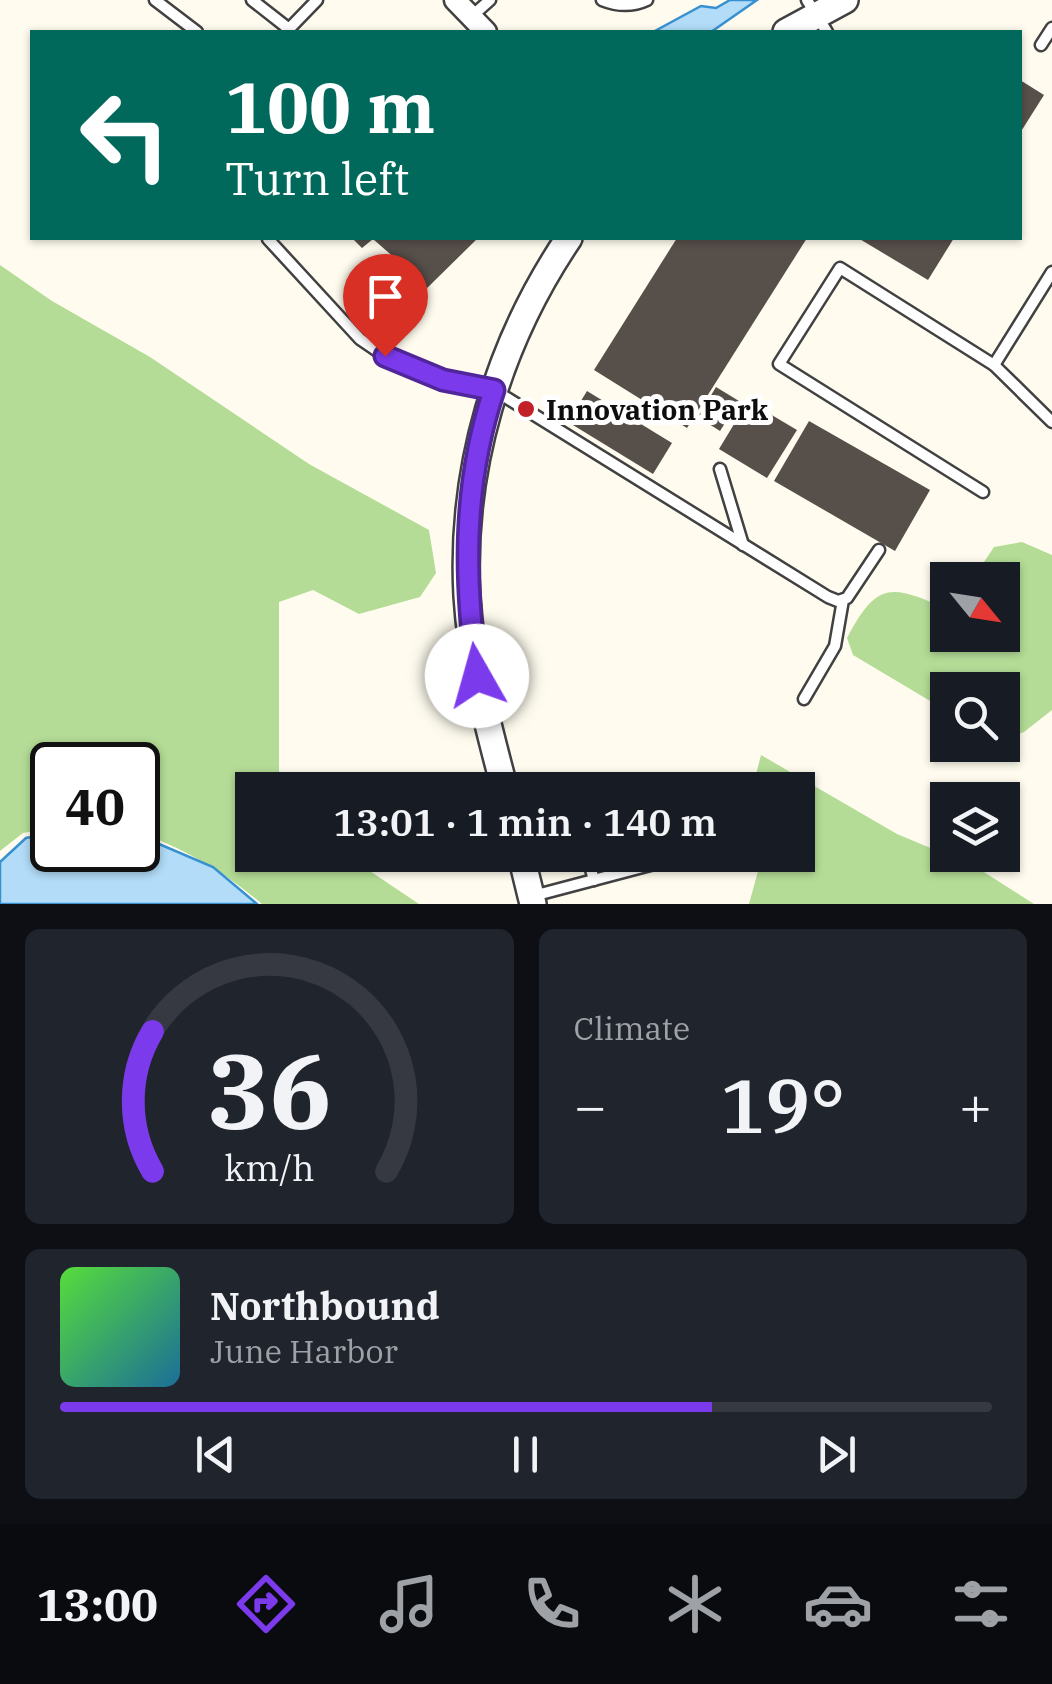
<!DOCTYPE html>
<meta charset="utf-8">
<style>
body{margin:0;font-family:"IBM Plex Serif",serif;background:#20242c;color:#f1f3f6;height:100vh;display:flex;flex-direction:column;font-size:38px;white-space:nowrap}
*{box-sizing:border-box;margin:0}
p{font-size:32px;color:#9ea1a6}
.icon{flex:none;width:55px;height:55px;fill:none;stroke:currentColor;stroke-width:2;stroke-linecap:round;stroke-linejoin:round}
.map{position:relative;height:904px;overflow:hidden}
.details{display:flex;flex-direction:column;gap:25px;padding:25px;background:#0d0f14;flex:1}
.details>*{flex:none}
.guide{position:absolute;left:30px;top:30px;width:992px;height:210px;border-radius:0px;box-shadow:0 2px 8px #0004;background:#00695c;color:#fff;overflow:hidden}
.needle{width:65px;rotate:120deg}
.tools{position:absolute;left:930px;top:562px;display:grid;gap:20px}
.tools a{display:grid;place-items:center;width:90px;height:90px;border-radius:0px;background:#171b24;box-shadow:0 2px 8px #0004;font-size:50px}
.speed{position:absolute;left:30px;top:742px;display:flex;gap:20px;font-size:50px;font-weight:700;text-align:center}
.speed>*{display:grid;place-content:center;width:130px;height:130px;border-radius:50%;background:#171b24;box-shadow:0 2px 8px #0004;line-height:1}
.speed .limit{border:5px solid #111;border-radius:15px;background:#fff;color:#111}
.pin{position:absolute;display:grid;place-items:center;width:85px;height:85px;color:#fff;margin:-102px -42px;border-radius:50% 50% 50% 0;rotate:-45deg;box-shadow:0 0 10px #0007}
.pin .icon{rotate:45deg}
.me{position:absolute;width:110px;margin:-55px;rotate:353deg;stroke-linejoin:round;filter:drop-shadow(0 0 8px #0008)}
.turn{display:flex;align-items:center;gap:35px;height:210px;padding:0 30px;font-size:45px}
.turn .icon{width:130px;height:130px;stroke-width:2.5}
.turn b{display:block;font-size:70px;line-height:85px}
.big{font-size:75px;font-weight:600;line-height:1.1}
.details .widget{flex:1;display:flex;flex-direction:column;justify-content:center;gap:15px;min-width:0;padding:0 35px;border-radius:15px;background:#20242c}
.details .dial{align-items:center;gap:0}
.dial svg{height:260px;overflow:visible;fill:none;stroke:#363941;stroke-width:7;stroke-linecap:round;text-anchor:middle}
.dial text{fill:#f1f3f6;stroke:none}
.song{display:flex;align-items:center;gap:30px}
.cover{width:120px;height:120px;border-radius:15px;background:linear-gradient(135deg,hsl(110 70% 55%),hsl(200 70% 35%))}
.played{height:10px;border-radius:5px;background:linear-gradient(90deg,#7c3aed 70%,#363941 70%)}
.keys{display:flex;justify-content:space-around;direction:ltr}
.heat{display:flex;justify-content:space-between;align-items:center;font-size:55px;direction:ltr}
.details .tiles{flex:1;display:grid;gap:25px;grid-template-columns:1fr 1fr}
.widget:last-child{grid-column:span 2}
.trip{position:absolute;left:235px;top:772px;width:580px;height:100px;border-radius:0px;background:#171b24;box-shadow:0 2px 8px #0004;font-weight:600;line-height:100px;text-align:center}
.dock{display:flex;height:160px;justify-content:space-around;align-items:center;background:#090b0e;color:#9ea1a6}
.dock .icon{width:70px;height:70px}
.dock .active{color:#7c3aed}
.dock b{font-size:45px;color:#f1f3f6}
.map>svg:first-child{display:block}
.forest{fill:#b4dc96}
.water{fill:#b2dcf8;stroke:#3791d1;stroke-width:2.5}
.building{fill:#574f4a}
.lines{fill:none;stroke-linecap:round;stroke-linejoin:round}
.service-casing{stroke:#414141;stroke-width:15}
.minor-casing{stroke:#414141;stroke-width:25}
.tertiary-casing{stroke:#414141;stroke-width:30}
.service{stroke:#fff;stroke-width:10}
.minor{stroke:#fff;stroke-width:20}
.tertiary{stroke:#fff;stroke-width:25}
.route-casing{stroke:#51269a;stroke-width:25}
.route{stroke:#7c3aed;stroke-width:18}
.poi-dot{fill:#c22227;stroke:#fff;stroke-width:4}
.labels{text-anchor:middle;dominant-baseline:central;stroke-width:10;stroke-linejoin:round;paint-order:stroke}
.poi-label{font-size:28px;font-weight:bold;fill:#0e0e0e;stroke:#fff;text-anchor:start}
</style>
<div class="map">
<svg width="1052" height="904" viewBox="0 0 1052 904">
<rect width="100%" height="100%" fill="#fffcef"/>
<g class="forest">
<path d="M 0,265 L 52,301 L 150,357 L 309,464 L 429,530 L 436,573 L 420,597 L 359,614 L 313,590 L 279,602 L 279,771 L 288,790 L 252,790 L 252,855 L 346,855 L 419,904 L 262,904 C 223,871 185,849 138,832 L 138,765 L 52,765 L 52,828 L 23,833 L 0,851 Z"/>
<path d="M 1022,542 L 1052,555 L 1052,710 L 1024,732 L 1003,739 L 1002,690 L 948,690 L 947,711 L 853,655 L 847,638 C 877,581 891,584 947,609 L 948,635 L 1002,635 L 1002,580 L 972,580 L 994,547 Z"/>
<polygon points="761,755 897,834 976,867 1034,904 749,904 758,871 754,855 798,855 798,790 752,790"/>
</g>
<g class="water">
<polygon points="730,0 757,0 711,32 653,32 701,6 716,8"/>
<polygon points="52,833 52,850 138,850 138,835 213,867 257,904 0,904 0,862 26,838"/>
</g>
<g class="building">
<polygon points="1020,80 1044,95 1020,133"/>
<polygon points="352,238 478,238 420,295 389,268 397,260 373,239 362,248"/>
<polygon points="677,238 807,238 687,428 594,370"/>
<polygon points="858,238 954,238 928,280"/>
<polygon points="716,387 739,401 720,431 698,417"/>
<polygon points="587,391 672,443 653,474 568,422"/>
<polygon points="748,401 797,430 767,478 719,449"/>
<polygon points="809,421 930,490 895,551 774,481"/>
</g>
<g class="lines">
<defs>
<g id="service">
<polyline points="155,0 197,32"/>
<polyline points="252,0 289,29"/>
<path d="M 602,0 C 617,6 632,7 647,0"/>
<polyline points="807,0 827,32"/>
<polyline points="472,16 490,0"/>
<polyline points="286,32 317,0"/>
<polyline points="1041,45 1052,28"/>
<polyline points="268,239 360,339 385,356 413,368 443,380 494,390 828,597 838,601 847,598 879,550"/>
<polyline points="994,365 1052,272"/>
<polyline points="720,469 743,545"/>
<polyline points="983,492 779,364 840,268 994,365 1052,422"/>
<polyline points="804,699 835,646 843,600"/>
<polyline points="587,855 594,880"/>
<polyline points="533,896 673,859 672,855"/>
</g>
<polyline id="minor" points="455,0 486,32"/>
<g id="tertiary">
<polyline points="786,32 845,0"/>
<path d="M 505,790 C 488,726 471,663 467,596 C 460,469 498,343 569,238"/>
<polyline points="521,855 533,904"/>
</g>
</defs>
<use href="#service" class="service-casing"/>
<use href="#minor" class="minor-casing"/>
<use href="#tertiary" class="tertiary-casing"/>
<use href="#service" class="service"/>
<use href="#minor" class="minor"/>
<use href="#tertiary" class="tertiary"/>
</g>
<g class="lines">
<defs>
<path id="route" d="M 385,356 L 443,380 L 494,390 C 462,486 464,579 477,676"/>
</defs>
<use href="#route" class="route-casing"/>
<use href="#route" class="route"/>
</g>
<circle class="poi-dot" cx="526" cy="409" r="10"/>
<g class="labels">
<g class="poi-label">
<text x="546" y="409">Innovation Park</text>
</g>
</g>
</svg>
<div class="tools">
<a><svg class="needle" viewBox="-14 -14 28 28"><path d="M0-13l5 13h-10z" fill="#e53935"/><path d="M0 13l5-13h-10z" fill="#9ea1a6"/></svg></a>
<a><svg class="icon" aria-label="search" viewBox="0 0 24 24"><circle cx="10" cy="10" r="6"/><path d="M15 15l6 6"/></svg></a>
<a><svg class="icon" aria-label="layers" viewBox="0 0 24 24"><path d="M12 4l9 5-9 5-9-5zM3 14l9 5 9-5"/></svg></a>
</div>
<div class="speed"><div class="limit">40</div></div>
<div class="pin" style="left:385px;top:356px;background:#d93025"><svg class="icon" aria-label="arrive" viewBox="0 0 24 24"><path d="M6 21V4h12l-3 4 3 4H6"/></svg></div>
<svg class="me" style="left:477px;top:676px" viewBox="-20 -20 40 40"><circle r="19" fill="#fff"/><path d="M0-13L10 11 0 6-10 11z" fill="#7c3aed"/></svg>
<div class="trip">13:01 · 1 min · 140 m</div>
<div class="guide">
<div class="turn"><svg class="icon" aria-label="left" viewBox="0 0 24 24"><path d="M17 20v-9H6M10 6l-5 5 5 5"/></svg><div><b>100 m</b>Turn left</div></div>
</div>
</div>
<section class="details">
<div class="tiles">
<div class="widget dial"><svg viewBox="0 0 100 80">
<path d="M14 69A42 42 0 1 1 86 69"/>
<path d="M14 69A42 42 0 0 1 14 26" stroke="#7c3aed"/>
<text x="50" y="56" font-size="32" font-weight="700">36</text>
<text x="50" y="72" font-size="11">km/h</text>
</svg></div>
<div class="widget"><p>Climate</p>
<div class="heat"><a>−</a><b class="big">19°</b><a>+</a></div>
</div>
<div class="widget">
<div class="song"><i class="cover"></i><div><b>Northbound</b><p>June Harbor</p></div></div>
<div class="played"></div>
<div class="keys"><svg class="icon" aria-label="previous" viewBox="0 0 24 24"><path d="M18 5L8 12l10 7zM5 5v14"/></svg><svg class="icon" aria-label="pause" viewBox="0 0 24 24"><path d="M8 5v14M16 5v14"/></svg><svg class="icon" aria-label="next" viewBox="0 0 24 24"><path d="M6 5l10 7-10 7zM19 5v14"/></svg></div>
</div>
</div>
</section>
<nav class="dock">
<b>13:00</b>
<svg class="icon active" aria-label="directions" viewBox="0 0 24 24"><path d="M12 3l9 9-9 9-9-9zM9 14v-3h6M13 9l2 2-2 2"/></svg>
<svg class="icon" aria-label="music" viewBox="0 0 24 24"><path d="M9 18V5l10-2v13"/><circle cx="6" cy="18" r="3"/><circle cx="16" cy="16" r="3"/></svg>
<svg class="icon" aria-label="phone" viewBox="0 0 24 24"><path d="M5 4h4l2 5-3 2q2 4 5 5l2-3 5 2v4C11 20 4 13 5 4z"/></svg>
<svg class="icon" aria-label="climate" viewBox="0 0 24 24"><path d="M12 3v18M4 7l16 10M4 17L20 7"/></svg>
<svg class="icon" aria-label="car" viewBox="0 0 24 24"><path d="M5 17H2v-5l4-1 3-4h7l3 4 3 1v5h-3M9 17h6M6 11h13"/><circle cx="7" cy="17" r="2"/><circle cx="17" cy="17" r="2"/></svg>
<svg class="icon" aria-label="filters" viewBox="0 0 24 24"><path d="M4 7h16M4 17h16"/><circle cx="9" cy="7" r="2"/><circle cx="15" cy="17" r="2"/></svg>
</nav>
